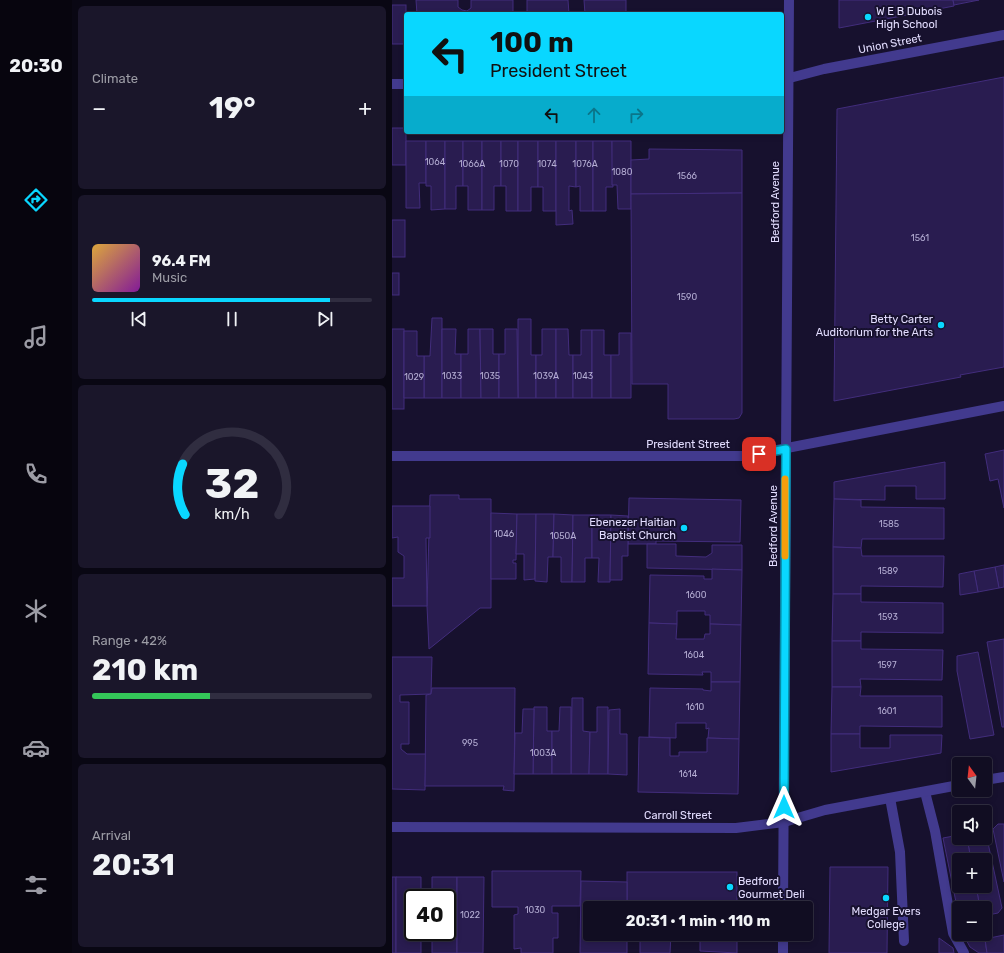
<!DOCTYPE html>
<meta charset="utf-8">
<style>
body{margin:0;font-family:Rubik,sans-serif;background:#1a162a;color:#f1f3f6;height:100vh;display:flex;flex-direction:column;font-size:15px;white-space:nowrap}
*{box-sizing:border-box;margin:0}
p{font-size:13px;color:#9c9ca5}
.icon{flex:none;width:22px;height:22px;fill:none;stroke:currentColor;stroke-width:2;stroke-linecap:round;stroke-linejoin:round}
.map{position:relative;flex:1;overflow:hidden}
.sheet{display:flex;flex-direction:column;gap:6px;padding:6px;background:#090713;width:320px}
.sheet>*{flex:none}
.banner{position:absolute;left:12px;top:12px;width:380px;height:122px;border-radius:4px;box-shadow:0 2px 6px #0003,0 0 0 1px #302d40;background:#09d7ff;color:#111;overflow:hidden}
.needle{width:26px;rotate:345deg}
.buttons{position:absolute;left:560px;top:757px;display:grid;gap:8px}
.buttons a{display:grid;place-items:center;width:40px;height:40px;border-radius:4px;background:#110d22;box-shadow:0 2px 6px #0003,0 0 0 1px #302d40;font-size:20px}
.speed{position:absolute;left:12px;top:889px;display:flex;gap:8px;font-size:20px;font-weight:700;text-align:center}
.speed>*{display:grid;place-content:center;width:52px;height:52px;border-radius:50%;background:#110d22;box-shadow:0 2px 6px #0003,0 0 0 1px #302d40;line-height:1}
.speed .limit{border:2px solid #111;border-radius:6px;background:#fff;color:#111}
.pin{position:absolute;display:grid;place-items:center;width:34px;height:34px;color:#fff;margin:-17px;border-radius:8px;box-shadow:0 2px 6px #0006}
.me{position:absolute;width:44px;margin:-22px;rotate:0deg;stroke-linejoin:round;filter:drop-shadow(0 0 3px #0008)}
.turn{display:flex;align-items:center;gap:14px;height:84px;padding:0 20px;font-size:18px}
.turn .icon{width:52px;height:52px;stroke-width:2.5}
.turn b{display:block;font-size:28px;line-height:34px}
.lanes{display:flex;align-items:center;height:38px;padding:0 20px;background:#0003;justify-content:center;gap:20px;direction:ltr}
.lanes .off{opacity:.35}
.big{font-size:30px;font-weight:700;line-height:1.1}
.sheet .tile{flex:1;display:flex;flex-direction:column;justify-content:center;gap:6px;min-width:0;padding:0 14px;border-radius:6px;background:#1a162a}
.sheet .dial{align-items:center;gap:0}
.dial svg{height:104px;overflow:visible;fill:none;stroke:#302d40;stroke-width:7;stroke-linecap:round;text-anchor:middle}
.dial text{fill:#f1f3f6;stroke:none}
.song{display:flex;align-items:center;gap:12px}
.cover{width:48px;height:48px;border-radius:6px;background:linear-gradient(135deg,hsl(40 70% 55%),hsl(290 70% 35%))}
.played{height:4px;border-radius:2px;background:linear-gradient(90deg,#09d7ff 85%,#302d40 85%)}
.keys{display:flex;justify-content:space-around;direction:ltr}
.heat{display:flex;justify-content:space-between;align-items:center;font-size:22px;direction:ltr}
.charge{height:6px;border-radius:3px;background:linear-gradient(90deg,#34c759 42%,#302d40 0)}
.trip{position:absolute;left:191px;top:901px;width:230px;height:40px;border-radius:4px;background:#110d22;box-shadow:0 2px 6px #0003,0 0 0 1px #302d40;font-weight:700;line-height:40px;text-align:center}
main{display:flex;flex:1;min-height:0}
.tab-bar{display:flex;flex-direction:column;width:72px;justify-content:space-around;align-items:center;background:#07050e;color:#9c9ca5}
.tab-bar .icon{width:28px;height:28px}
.tab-bar .on{color:#09d7ff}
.tab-bar b{font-size:18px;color:#f1f3f6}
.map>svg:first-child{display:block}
.building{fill:#291c50;stroke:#422d7c}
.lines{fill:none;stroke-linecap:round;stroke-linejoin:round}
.minor{stroke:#423a8e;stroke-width:10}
.route-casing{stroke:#068ca6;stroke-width:10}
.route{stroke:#09d7ff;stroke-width:7}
.slow{stroke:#f59e0b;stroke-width:7}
.poi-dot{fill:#09d7ff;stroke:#17112e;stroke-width:1.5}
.labels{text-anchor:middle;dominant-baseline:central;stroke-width:4;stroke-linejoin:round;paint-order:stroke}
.number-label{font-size:9px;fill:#b4add3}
.poi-label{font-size:11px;fill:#e3ddff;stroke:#17112e;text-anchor:start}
.street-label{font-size:11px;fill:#e3ddff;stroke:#17112e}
</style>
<main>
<nav class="tab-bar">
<b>20:30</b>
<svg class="icon on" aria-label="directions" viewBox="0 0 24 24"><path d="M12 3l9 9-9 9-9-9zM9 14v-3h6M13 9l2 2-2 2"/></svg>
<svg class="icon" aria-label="music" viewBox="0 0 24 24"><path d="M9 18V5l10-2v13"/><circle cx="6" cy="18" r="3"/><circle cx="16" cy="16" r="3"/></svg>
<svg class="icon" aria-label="phone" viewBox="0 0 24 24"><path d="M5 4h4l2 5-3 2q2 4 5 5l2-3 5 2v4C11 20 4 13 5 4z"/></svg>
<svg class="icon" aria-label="climate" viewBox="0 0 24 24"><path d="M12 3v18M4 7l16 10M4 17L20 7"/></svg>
<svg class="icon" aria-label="car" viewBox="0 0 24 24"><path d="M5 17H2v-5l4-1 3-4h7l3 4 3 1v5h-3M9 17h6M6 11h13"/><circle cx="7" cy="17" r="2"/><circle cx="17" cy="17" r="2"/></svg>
<svg class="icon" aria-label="filters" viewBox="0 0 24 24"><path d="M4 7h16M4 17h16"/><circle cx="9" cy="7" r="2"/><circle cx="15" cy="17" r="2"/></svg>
</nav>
<section class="sheet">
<div class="tile"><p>Climate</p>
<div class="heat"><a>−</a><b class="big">19°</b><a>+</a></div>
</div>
<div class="tile">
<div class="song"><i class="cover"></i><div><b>96.4 FM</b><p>Music</p></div></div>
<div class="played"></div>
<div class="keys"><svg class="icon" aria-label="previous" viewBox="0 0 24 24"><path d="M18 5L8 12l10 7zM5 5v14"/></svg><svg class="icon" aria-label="pause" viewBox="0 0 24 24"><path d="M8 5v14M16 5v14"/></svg><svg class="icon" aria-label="next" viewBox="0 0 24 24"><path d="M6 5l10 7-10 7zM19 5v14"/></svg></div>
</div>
<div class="tile dial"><svg viewBox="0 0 100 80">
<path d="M14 69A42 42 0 1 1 86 69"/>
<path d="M14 69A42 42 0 0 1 12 30" stroke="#09d7ff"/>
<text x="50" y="56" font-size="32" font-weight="700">32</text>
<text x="50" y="72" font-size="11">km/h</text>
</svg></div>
<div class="tile"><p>Range · 42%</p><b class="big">210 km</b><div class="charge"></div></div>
<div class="tile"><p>Arrival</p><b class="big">20:31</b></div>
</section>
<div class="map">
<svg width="612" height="953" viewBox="0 0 612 953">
<rect width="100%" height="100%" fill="#17112e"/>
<g class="building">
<polygon points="24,0 66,0 66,7 70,10 75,11 79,8 79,0 121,0 121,14 18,14 25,14"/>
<polygon points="135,0 176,0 177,14 135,14"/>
<polygon points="192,0 234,0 234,14 193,14"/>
<polygon points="447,0 561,0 562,6 447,28"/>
<polygon points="561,0 587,0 562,5"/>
<rect x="0" y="5" width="14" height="39"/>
<polygon points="612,77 612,367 568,375 569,377 442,401 445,109"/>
<rect x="0" y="128" width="14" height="37"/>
<polygon points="14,141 34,141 34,183 27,183 28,208 14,208"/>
<polygon points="34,141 53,141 53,209 39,210 39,186 34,186"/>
<polygon points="53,141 71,141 71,186 64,186 64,209 53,209"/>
<polygon points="71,141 90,141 90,210 76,210 76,186 71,186"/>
<polygon points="90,141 109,141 109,186 102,186 102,210 90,210"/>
<polygon points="109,141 126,141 126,211 114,211 114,186 109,186"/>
<polygon points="126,141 146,141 146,187 139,187 139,211 126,211"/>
<polygon points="146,141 164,141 164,211 151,211 151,187 146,187"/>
<polygon points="164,141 184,141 184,187 177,186 177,211 180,210 181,224 164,225"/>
<polygon points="184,141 201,141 201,211 188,211 188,186 184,187"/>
<polygon points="201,141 220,141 221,187 214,187 214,211 201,211"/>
<polygon points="220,141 239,141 239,209 226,209 225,185 220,185"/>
<polygon points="257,149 350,150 350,193 239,194 239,160 257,159"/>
<polygon points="350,193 350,413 347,418 342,419 276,419 276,384 240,384 239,194"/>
<rect x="0" y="220" width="13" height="37"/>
<rect x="0" y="273" width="7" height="22"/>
<polygon points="40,318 50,318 50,398 32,398 32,356 38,356"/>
<polygon points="126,319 139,319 139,355 144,355 144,398 126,398"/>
<rect x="0" y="329" width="12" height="80"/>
<polygon points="50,329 64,329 63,354 69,354 69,398 50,398"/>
<polygon points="76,329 88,329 89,398 69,398 69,354 76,354"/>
<polygon points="88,329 101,329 101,354 107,354 107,398 89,398"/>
<polygon points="113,329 125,329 126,398 107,398 107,354 113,354"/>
<polygon points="150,329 164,329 164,398 144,398 144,355 150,355"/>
<polygon points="164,329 176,329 177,355 181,355 181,398 164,398"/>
<polygon points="189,330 200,330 200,398 181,398 181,355 189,355"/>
<polygon points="200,330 212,330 212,355 219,355 219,398 200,398"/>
<polygon points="12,331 25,331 25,356 32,356 32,398 12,398"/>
<polygon points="227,333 239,333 239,398 219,398 219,355 227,355"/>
<polygon points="612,450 612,508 606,479 598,481 593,454"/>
<polygon points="553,462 553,499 524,499 524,486 493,486 493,500 442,499 442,482"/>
<polygon points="38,495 67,495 67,499 99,499 99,608 88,608 37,649 35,606"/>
<polygon points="237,498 349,500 348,542 264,541 264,544 236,544"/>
<polygon points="442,499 469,500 469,507 552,508 552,539 470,539 469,548 441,547"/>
<polygon points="0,506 38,506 38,538 34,538 35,606 0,606 0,578 12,578 12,556 6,552 6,537 0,538"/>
<polygon points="99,513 125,514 124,560 121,560 121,563 124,563 124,579 99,579"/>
<polygon points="125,514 144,514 143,579 132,580 132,554 124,554"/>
<polygon points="144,514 162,514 161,557 156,557 155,582 143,581"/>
<polygon points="162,514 181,515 180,582 169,582 169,557 161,557"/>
<polygon points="181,515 200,515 200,558 193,558 193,582 180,582"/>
<polygon points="200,515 219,515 218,582 206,582 207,558 200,558"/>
<polygon points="219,515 236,516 236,556 230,556 230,580 218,580"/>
<polygon points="255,544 284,544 284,556 314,557 320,553 320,545 350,545 350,570 255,568"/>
<polygon points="441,547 469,548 470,556 552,556 551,587 469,586 469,594 441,594"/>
<polygon points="612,565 612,587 607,588 603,567"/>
<polygon points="603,567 607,588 586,592 582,571"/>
<polygon points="320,569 350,570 349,625 318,624 318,615 313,615 313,611 285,611 285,624 257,623 258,575 312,576 312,579 320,579"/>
<polygon points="582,571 586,592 568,595 567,574"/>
<polygon points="441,594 469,594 469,602 551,603 551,633 469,632 469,641 440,641"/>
<polygon points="257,623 285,624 284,639 312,639 313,634 318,634 318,624 349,625 348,682 319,682 319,672 310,672 311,675 256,674"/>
<polygon points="612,639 612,727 610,727 595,642"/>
<polygon points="440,641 469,641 469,649 551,650 550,680 468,679 469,687 440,687"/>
<polygon points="586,652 602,735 578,739 565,671 565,656"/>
<polygon points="0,657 40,657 39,694 8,695 8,702 17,702 17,744 9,744 9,749 15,754 34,754 33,790 0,789"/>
<polygon points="319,682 348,682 347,739 316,738 317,728 314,729 314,723 284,723 284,738 257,737 258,688 311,689 311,690 319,691"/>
<polygon points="440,687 469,687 468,696 550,696 550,727 468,726 468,734 439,734"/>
<polygon points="40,688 123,688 122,791 111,790 112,786 33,786 34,695 39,694"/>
<polygon points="180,698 191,698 191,731 198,732 197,774 179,774"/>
<polygon points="142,707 155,707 155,731 160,731 160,774 141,774"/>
<polygon points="168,707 179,707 179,774 160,774 160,731 167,731"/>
<polygon points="205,707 216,707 216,774 197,774 198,732 205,732"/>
<polygon points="131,709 142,709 141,774 122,774 123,733 130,733"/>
<polygon points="228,709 228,734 235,734 235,775 216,774 217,710"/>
<polygon points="439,734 468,734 468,748 498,748 498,735 550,735 549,753 439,772"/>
<polygon points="247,737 278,738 278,756 287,756 287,752 315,752 315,738 347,739 346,794 246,792"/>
<polygon points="606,824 612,824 612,882 601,829"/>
<polygon points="593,829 610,908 606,913 601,914 598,911 593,912 593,908 588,908 584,886 593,886 593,860 579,860 575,838 593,838"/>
<polygon points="567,835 567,838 575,838 579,860 567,860 567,886 584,886 588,908 567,908 567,917 551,838"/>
<polygon points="438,867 496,867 495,953 437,953"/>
<polygon points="100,871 189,871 188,906 160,906 160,913 166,913 166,938 161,938 161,953 129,953 129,948 122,949 122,915 126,914 126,907 100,907"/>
<rect x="235" y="872" width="110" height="36"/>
<rect x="0" y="877" width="4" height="76"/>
<polygon points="4,877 29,877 29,898 21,898 21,932 29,932 29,953 4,953"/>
<polygon points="40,877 65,877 65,953 40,953 40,932 55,932 55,898 40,898"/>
<polygon points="65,877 92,877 91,953 65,953"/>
<polygon points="189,881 235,882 235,908 198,908 198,934 235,934 235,953 188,953"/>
<polygon points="248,934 279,934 278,953 248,953"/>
<polygon points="308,934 345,934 345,953 308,951"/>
<polygon points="571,934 592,934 595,953 587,953 578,947"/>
<polygon points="612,935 612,953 595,953 593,939"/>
<polygon points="547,938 561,948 562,953 547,953"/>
</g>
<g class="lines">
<g class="minor">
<polyline points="390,80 432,69 612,35"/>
<polyline points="0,84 14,84"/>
<polyline points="0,456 354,456 612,406"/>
<polyline points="593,780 612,777"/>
<polyline points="533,792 543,831 561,933 572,953"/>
<polyline points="498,798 508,852 512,941"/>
<polyline points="0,827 344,828 392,822 433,810 567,785"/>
<polyline points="391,908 397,0"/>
<polyline points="391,953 391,934"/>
</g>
</g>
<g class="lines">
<defs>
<polyline id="route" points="367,454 394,449 392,807"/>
</defs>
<use href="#route" class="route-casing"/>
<use href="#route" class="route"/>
<polyline class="slow" points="393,556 393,479"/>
</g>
<g class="poi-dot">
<circle cx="476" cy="17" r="4"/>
<circle cx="549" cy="325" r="4"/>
<circle cx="292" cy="528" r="4"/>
<circle cx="338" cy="887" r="4"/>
<circle cx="494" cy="898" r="4"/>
</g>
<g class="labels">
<g class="number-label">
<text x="43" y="162">1064</text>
<text x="80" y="164">1066A</text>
<text x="117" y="164">1070</text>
<text x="155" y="164">1074</text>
<text x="193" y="164">1076A</text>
<text x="230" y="172">1080</text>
<text x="295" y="176">1566</text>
<text x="528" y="238">1561</text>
<text x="295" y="297">1590</text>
<text x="60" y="376">1033</text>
<text x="98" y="376">1035</text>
<text x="154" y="376">1039A</text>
<text x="191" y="376">1043</text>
<text x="22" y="377">1029</text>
<text x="497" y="524">1585</text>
<text x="112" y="534">1046</text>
<text x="171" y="536">1050A</text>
<text x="496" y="571">1589</text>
<text x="304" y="595">1600</text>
<text x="496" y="617">1593</text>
<text x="302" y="655">1604</text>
<text x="495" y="665">1597</text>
<text x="303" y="707">1610</text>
<text x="495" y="711">1601</text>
<text x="78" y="743">995</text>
<text x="151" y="753">1003A</text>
<text x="296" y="774">1614</text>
<text x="143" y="910">1030</text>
<text x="78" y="915">1022</text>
</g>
<g class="poi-label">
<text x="484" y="11">W E B Dubois<tspan x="484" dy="13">High School</tspan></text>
<text x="541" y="319" text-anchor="end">Betty Carter<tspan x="541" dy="13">Auditorium for the Arts</tspan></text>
<text x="284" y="522" text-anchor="end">Ebenezer Haitian<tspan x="284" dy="13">Baptist Church</tspan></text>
<text x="346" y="881">Bedford<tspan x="346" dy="13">Gourmet Deli</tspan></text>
<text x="494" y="911" text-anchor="middle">Medgar Evers<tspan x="494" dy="13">College</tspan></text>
</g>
<g class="street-label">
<text transform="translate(498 44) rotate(-11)">Union Street</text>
<text transform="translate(383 202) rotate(-90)">Bedford Avenue</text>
<text x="296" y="444">President Street</text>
<text transform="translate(381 526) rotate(-90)">Bedford Avenue</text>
<text x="286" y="815">Carroll Street</text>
</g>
</g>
</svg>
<div class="buttons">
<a><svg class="needle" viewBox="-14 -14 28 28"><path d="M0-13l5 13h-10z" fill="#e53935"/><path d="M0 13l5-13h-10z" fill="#9c9ca5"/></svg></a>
<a><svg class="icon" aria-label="sound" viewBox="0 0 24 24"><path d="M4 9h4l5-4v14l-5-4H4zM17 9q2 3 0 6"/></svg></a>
<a>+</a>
<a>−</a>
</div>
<div class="speed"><div class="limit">40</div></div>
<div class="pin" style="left:367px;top:454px;background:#d93025"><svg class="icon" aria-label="arrive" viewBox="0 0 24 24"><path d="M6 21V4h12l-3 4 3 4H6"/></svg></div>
<svg class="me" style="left:392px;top:807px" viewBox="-20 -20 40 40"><path d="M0-17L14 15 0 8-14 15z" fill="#09d7ff" stroke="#fff" stroke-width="4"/></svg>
<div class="trip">20:31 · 1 min · 110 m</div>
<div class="banner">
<div class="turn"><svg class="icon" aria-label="left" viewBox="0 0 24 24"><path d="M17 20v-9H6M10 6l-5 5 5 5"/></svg><div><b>100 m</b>President Street</div></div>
<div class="lanes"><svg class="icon" aria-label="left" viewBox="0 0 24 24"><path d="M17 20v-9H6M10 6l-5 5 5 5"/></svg><svg class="icon off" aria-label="ahead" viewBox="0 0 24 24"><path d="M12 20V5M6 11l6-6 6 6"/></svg><svg class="icon off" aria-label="right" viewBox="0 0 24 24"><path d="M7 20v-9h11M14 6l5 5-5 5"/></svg></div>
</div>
</div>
</main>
